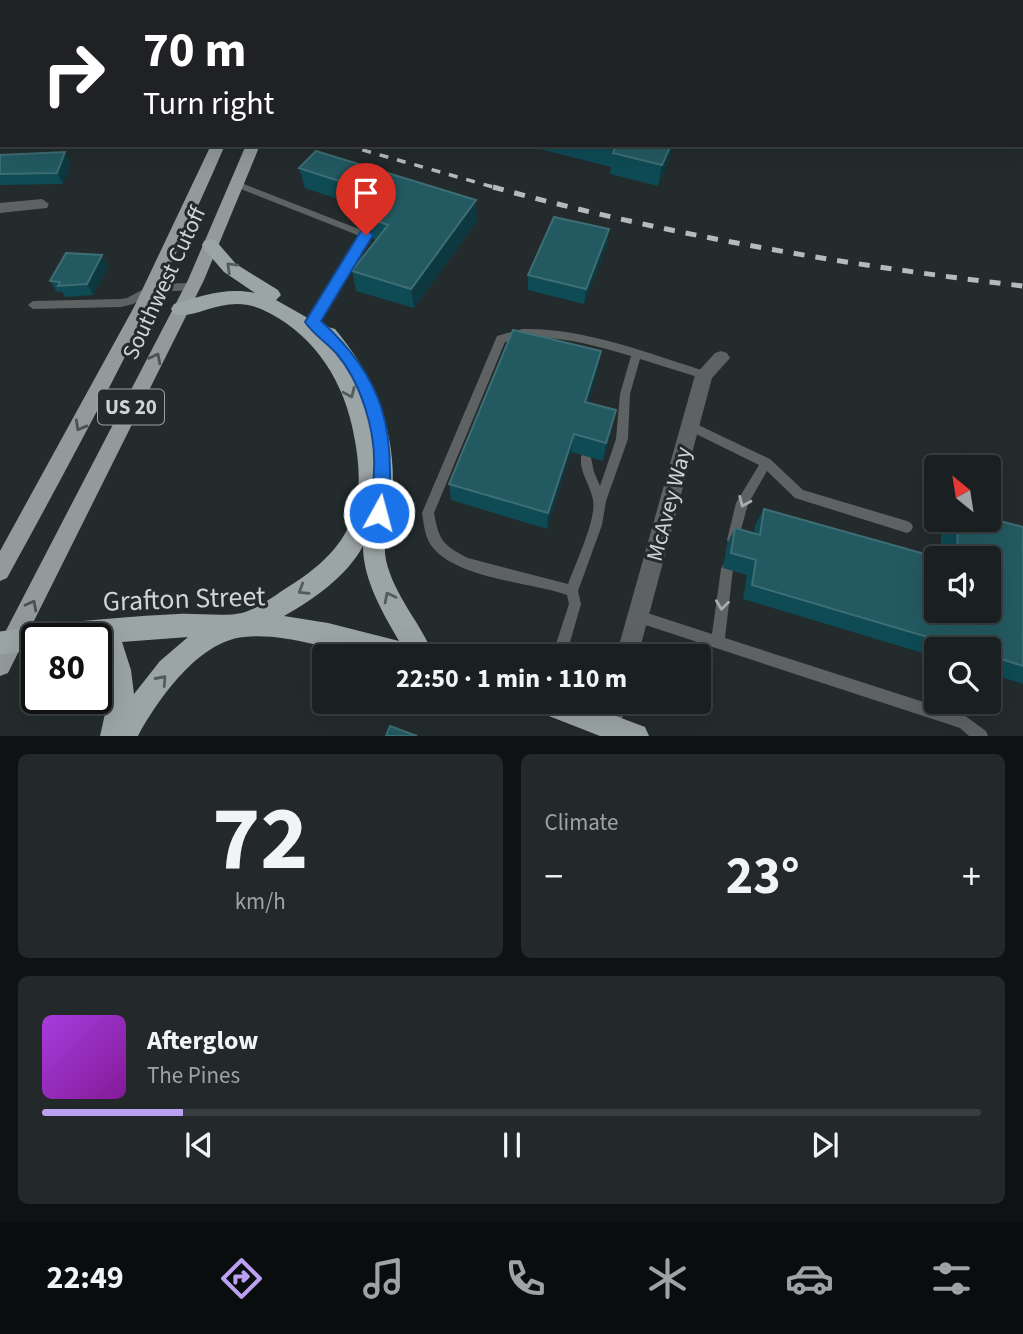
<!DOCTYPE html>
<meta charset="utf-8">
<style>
body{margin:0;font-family:"Source Sans 3",sans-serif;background:#23282a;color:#f1f3f6;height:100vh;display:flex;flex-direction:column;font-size:26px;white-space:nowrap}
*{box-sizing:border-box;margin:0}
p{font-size:23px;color:#9fa3a5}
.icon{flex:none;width:38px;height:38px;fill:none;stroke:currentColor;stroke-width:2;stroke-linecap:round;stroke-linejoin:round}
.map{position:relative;height:736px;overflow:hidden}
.side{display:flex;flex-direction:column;gap:18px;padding:18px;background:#0e1212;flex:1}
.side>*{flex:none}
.top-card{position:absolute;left:0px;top:0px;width:1024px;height:147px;box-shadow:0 7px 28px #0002,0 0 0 2px #383e3f;background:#202124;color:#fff;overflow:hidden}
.needle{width:46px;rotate:330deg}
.buttons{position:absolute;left:924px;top:455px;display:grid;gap:14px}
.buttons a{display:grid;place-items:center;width:77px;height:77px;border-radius:7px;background:#1a2021;box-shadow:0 7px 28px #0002,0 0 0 2px #383e3f;font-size:35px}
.speed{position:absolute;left:21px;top:623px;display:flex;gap:14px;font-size:35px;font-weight:700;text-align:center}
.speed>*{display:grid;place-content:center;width:91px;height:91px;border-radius:50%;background:#1a2021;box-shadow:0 7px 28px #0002,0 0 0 2px #383e3f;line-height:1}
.speed .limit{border:4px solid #111;border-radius:10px;background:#fff;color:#111}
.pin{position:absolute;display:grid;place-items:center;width:60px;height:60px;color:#fff;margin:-72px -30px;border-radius:50% 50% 50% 0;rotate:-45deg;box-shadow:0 0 7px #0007}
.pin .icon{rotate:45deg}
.me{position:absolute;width:77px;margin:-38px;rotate:7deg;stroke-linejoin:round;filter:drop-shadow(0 0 5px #0008)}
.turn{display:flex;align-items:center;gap:24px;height:147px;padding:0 28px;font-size:32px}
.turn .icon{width:91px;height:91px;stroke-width:2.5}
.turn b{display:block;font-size:49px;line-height:60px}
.big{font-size:52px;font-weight:700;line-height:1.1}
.side .card{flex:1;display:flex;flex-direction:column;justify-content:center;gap:10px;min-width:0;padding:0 24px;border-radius:10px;background:#23282a}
.side .dial{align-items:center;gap:0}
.dial b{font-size:91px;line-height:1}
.song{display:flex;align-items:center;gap:21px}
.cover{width:84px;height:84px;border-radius:10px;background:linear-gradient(135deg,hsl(280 70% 55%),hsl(290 70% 35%))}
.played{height:7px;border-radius:4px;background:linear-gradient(90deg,#bca0f2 15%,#383e3f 15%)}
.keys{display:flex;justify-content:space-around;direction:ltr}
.heat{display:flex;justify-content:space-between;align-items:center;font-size:38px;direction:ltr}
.side .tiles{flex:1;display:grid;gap:18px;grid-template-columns:1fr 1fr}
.card:last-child{grid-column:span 2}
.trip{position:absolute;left:312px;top:644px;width:399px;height:70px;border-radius:7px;background:#1a2021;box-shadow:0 7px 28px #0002,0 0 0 2px #383e3f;font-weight:700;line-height:70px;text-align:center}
.menu{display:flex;height:112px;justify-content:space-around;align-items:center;background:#0a0d0d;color:#9fa3a5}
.menu .icon{width:49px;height:49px}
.menu .current{color:#bca0f2}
.menu b{font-size:32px;color:#f1f3f6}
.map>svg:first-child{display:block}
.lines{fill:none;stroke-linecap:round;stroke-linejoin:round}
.service{fill:#5e6263;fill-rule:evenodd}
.minor{fill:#5e6263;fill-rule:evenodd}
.primary{fill:#929a9b;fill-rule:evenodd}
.trunk{fill:#9ca5a6;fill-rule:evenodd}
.rail-far1{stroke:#b5bbbc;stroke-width:3.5;stroke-dasharray:9 9;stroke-linecap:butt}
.rail{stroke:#b5bbbc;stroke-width:5;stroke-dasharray:11 11;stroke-linecap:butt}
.trunk-bridge{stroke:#9ca5a6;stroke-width:23}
.wall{fill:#0e4b55}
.shaded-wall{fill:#0e383f}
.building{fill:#235a62;stroke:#3e6d74;stroke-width:2}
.oneway{stroke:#535c5d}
.oneway2{stroke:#4a5253}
.oneway3{stroke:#a7acad}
.route{fill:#1a73e8;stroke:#114b97;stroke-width:2}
.labels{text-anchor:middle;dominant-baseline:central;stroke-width:6;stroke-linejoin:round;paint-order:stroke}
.shield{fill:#232b2c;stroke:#9ba1a2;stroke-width:2}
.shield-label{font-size:21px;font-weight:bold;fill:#cfd4d5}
.street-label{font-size:23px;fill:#cfd4d5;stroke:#232b2c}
.near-street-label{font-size:28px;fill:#cfd4d5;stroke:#232b2c}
</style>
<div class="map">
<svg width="1023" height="736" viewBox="0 0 1023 736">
<rect width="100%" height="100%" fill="#232b2c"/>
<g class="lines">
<g class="service">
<polygon points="134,0 140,0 140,2 133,2"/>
<rect x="239" y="0" width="6" height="2"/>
<rect x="480" y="0" width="6" height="2"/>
<rect x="656" y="0" width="6" height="2"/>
<polygon points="836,0 842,0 843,2 836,2"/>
<polygon points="771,145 815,145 811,148 775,148"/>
<polygon points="236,181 369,233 371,235 312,332 304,332 303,329 360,236 233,186 232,184"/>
<polygon points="192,283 195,284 197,287 195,290 155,292 133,304 121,307 33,309 28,305 33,301 121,299 127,298 153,284"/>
<path d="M 522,329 C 586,328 647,353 708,372 L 709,375 L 708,378 L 704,379 L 640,359 L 630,394 L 628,439 L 606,501 L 602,525 L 578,591 L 581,604 L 566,656 L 552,656 L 569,604 L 567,595 C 529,582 461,579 434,549 C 425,540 424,525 422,513 L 497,336 ZM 522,337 C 560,336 595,345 631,356 L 620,394 L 616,439 L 600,486 L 594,472 L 590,453 L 586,451 L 582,453 C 577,470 590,483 593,500 C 597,518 575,565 568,584 L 468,558 C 443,545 439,541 434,513 L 505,342 Z"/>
<polygon points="690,421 770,459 803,490 907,521 911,523 913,527 911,531 907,533 795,498 767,471 748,504 737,544 733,546 729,544 727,540 736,503 759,465 686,429 684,426 686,423"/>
<polygon points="727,563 731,565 733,569 725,638 964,715 986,731 988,736 969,736 960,728 633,621 632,616 633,611 638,610 712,634 721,569 723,565"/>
</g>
<g class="minor">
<polygon points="42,199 49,204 47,208 0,213 0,203"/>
<polygon points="721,351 727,353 730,358 712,378 638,656 616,656 695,375 715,353"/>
<polygon points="604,702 627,702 620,726 613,736 600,734 596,726"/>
</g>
<g class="primary">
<rect x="270" y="0" width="12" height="2"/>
<polygon points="298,0 310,0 297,2"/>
<path d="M 211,145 L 225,145 C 161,294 85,436 7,578 L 0,581 L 0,551 L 134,307 Z"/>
<polygon points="246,145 260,145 204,280 8,673 0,676 0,642 188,280"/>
</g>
<g class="trunk">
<path d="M 210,239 L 216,241 L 236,264 L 278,290 L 281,295 L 276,300 L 306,317 L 321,330 L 328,327 L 335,329 C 377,379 398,436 392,502 C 390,521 382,541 386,560 C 394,596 421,623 434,656 C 413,657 386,659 365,656 C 326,649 285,633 244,637 C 199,641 158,699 138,736 L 100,736 L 109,696 L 106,670 L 96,639 L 40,639 L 42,627 L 51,624 C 93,620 135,616 178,614 C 196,613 225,617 242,613 C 257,609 274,596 288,587 C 356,545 369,502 352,426 C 341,375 309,330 261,309 C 225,293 195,321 174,314 L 171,309 L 174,304 C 201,296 226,287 255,293 L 224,272 L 204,249 L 202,245 L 204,241 ZM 363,546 C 363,580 383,613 399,641 L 328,623 L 284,616 C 314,599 346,577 363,546 ZM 188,637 L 160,661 L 134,694 L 131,670 L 122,642 Z"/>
<polygon points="532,702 579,702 645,727 649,736 600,736 536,711"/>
</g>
<g class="rail-far1">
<polyline points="7,0 10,2"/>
<polyline points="345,145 500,189"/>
</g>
<path class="rail" d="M 493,187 C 667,235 844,265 1023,286"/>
<polyline class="trunk-bridge" points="0,643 51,636"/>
</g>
<g class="wall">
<polygon points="65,0 123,0 88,2 66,2"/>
<rect x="344" y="0" width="75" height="2"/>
<polygon points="524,145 672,145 670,158 658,186 610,174 611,167"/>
<polygon points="0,155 71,163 63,184 0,185"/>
<polygon points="299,168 477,221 414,308 356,291 352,271 376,240 373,239 369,218 374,213 373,211 305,188"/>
<polygon points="609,229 607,245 584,304 528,290 528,275"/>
<polygon points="102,255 108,266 93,295 65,297 62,292 57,292 50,281"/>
<polygon points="598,370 588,403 612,428 603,461 571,452 547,529 451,500 449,484"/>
<polygon points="764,509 936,611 989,558 941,558 941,526 947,520 989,520 1023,527 1023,684 989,673 989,649 936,649 936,657 743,599 747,575 723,568 727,544 735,528 754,534 755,525"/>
</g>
<g class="shaded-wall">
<polygon points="671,145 672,145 670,158 658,186 662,165"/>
<polygon points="65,152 71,163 63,184 57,173"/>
<polygon points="476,200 477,221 414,308 411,289"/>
<polygon points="609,229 607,245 584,304 586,289"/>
<polygon points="102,255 108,266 93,295 87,284"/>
<polygon points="601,351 598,370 583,420 585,402"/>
<polygon points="616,410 612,428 603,461 606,443"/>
<polygon points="574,434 571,452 547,529 548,513"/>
</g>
<g class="building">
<polygon points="544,0 601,0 601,1 615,2 544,2"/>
<polygon points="706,0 798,0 799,2 706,2"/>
<polygon points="610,145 671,145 662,165 613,153 616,147"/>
<polygon points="316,151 476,200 411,289 352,271 388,225 369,218 380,205 372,202 379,194 299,168"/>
<polygon points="65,152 57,173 0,174 0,155"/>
<polygon points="554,217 609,229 586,289 528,275"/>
<polygon points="66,253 102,255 87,284 58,286 60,282 50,281"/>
<polygon points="513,330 601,351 585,402 616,410 606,443 574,434 548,513 449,484"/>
<polygon points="764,509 939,558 936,558 936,611 989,611 989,558 958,558 957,520 989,520 989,518 1023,527 1023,666 989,655 989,649 968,649 752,585 756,560 731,553 735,528 760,535"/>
<polygon points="390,726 417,736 386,736"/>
</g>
<defs><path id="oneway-chevron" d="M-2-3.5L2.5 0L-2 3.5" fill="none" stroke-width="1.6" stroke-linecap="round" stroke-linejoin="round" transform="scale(1.75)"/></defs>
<g class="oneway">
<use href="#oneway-chevron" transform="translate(231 267) rotate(-136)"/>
<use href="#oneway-chevron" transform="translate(350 393) rotate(66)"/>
<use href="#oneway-chevron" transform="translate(303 590) rotate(148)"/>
<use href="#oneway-chevron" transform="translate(389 597) rotate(-117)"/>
<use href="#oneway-chevron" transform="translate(162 680) rotate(-48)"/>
</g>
<g class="oneway2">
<use href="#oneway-chevron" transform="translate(156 358) rotate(-63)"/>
<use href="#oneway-chevron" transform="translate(80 426) rotate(119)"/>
<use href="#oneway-chevron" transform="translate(32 605) rotate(-62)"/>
</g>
<g class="oneway3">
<use href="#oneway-chevron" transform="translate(744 502) rotate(113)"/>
<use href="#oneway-chevron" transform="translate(722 605) rotate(97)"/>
</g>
<path class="route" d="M 366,230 L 373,235 L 321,321 C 384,378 396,430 388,513 L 385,519 L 379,521 L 372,519 L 370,513 C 371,498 374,484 374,469 C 376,431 361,382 336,353 C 326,342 313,334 305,322 L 361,231 Z"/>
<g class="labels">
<rect class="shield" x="98" y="389.5" width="66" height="35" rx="5"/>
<g class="shield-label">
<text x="131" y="407">US 20</text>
</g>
<g class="street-label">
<text transform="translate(164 283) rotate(-65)">Southwest Cutoff</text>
<text transform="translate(669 504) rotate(-75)">McAvey Way</text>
</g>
<g class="near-street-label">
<text transform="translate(184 599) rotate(-2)">Grafton Street</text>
</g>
</g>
</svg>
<div class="buttons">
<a><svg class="needle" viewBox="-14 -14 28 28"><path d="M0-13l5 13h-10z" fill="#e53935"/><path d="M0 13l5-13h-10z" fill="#9fa3a5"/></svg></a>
<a><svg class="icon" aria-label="sound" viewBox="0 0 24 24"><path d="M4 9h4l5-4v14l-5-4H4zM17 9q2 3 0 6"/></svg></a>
<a><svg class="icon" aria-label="search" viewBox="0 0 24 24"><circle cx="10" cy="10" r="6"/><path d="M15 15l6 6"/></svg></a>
</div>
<div class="speed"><div class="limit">80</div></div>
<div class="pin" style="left:366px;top:235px;background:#d93025"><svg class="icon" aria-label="arrive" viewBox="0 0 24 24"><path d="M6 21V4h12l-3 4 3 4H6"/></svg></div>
<svg class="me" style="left:379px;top:513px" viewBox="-20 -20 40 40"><circle r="17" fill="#1a73e8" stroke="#fff" stroke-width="3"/><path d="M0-11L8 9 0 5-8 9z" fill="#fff"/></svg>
<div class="trip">22:50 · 1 min · 110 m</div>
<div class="top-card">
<div class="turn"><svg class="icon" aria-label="right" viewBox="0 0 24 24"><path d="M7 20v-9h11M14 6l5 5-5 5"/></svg><div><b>70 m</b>Turn right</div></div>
</div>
</div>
<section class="side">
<div class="tiles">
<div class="card dial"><b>72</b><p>km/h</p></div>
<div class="card"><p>Climate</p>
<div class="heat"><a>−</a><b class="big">23°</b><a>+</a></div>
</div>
<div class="card">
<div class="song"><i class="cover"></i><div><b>Afterglow</b><p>The Pines</p></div></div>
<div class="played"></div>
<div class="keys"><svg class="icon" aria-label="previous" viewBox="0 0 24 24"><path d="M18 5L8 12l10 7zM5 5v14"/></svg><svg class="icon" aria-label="pause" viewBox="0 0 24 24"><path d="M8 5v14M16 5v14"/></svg><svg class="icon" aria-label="next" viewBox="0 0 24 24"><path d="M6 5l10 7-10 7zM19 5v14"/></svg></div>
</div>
</div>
</section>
<nav class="menu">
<b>22:49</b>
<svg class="icon current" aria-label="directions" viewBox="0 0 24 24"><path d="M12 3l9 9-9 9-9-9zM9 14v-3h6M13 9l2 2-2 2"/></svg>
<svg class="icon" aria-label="music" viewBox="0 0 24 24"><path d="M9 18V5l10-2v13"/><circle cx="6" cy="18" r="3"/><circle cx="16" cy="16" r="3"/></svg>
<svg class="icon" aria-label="phone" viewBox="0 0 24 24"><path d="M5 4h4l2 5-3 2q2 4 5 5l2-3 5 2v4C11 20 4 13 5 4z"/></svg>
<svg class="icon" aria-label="climate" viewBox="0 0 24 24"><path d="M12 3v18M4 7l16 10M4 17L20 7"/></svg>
<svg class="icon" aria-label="car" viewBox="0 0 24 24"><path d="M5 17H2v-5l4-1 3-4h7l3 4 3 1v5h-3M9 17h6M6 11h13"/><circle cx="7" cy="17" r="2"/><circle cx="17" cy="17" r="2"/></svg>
<svg class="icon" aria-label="filters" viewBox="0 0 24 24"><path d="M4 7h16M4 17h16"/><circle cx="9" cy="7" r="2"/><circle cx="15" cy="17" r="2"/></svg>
</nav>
